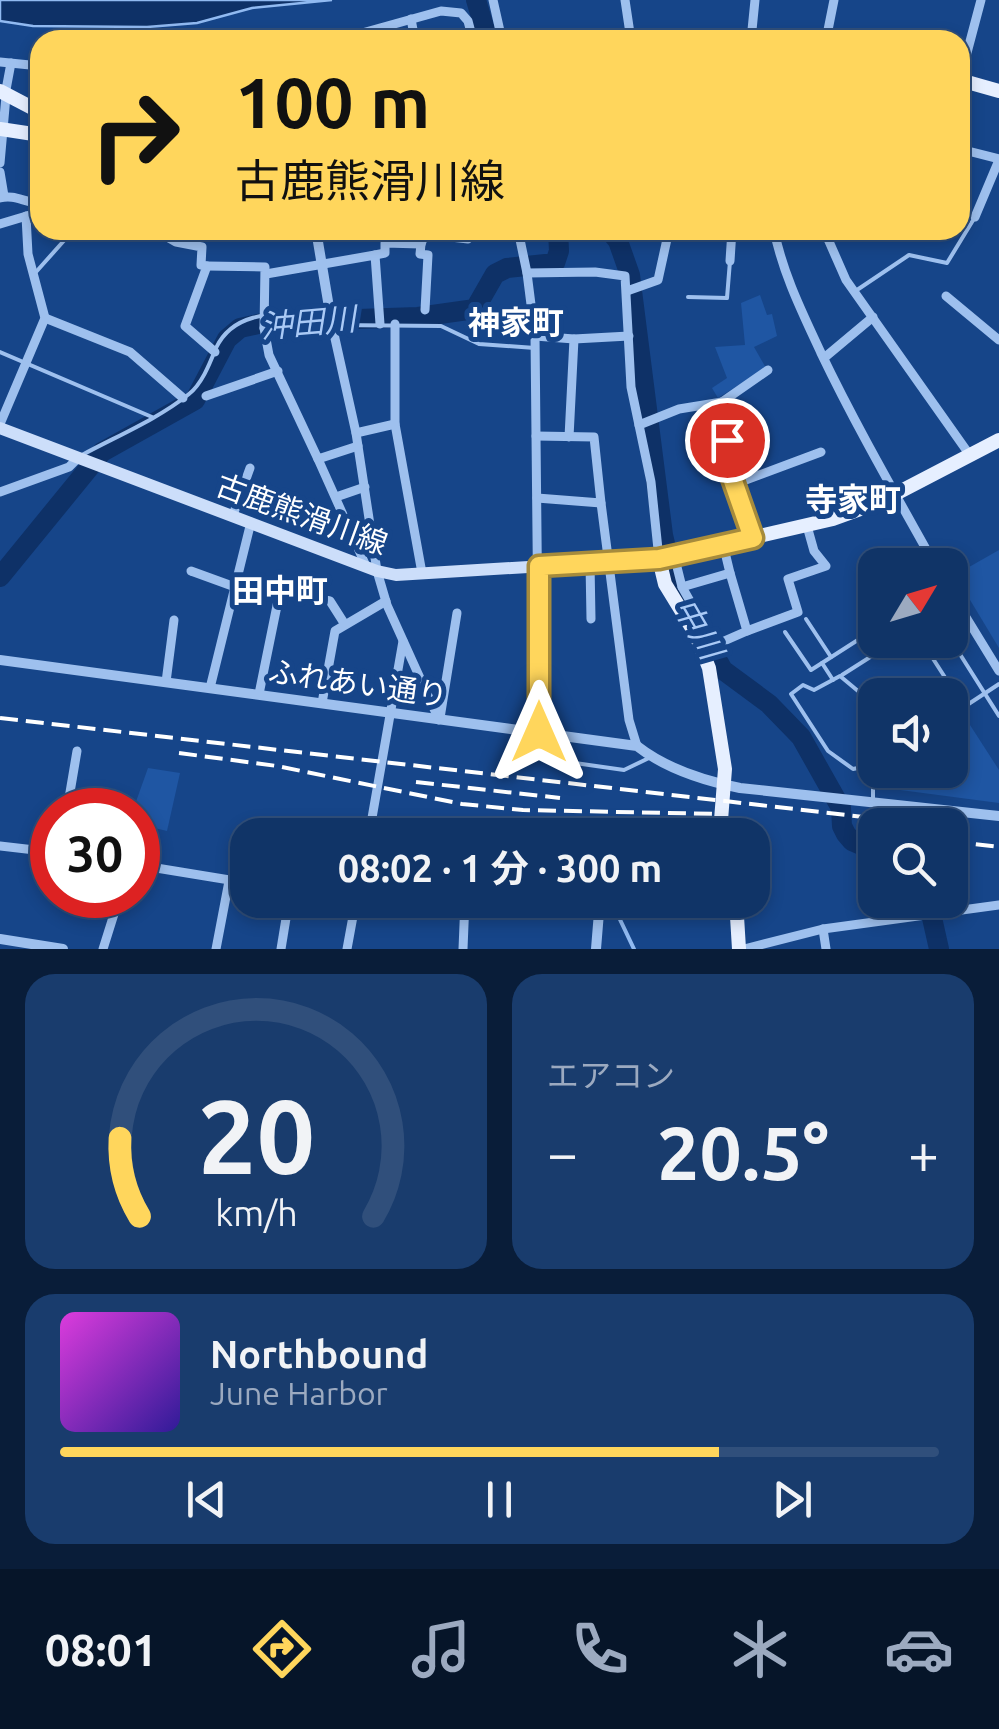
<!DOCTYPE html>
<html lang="ja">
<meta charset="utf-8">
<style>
body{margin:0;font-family:Ubuntu,"Noto Sans JP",sans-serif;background:#193c6d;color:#f1f3f6;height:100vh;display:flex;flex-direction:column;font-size:38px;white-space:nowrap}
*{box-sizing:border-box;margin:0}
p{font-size:32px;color:#9caac0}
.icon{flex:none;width:55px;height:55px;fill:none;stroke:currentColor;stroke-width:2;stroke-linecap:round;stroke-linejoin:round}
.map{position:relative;height:949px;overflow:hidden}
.panel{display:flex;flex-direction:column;gap:25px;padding:25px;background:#091d39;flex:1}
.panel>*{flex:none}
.banner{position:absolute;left:30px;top:30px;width:940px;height:210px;border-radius:30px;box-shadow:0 5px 15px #0003,0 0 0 2px #304f7b;background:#ffd65c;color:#111;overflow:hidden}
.needle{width:65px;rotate:52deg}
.tools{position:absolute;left:858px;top:548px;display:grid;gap:20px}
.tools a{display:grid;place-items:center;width:110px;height:110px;border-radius:20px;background:#103467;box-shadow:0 5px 15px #0003,0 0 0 2px #304f7b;font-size:50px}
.speed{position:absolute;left:30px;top:788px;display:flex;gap:20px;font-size:50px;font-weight:700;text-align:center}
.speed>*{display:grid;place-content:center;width:130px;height:130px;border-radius:50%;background:#103467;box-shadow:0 5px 15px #0003,0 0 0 2px #304f7b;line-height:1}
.speed .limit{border:15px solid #d22;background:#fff;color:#111}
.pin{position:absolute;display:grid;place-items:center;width:85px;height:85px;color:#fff;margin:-42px;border:5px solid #fff;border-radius:50%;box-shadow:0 2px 10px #0007}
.me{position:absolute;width:110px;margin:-55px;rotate:0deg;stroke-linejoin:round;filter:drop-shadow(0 0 8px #0008)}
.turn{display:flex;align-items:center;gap:35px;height:210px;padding:0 40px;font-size:45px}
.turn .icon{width:130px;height:130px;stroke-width:2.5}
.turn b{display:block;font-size:70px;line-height:85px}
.big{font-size:75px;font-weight:700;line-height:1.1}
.panel .tile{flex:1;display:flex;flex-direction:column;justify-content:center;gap:15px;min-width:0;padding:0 35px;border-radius:30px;background:#193c6d}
.panel .dial{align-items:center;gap:0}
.dial svg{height:260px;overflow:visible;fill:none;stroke:#304f7b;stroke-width:7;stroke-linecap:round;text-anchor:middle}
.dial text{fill:#f1f3f6;stroke:none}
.song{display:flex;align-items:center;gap:30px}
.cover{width:120px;height:120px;border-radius:15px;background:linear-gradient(135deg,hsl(300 70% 55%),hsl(250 70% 35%))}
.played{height:10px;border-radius:5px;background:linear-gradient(90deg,#ffd65c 75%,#304f7b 75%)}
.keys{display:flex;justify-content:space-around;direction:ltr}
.heat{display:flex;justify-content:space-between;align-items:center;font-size:55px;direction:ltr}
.panel .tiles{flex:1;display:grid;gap:25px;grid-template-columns:1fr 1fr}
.tile:last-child{grid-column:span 2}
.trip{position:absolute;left:230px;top:818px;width:540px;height:100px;border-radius:30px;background:#103467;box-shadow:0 5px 15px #0003,0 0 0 2px #304f7b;font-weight:700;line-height:100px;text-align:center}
.menu{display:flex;height:160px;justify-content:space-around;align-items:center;background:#061529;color:#9caac0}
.menu .icon{width:70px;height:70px}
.menu .on{color:#ffd65c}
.menu b{font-size:45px;color:#f1f3f6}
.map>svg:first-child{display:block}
.green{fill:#1f56a3}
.water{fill:#0e3167;stroke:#91baf1;stroke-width:2.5}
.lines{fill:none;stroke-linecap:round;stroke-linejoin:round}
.stream{stroke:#91baf1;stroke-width:4}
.river{stroke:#0e3167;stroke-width:20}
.service{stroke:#9ec0ee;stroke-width:4}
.minor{stroke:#9ec0ee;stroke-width:9}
.tertiary{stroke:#9ec0ee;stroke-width:10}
.secondary{stroke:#ccdefa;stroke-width:12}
.primary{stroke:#e6efff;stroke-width:14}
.rail{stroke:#fff;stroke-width:4;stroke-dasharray:18 8;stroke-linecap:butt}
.route-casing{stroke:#a68b3c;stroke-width:25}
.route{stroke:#ffd65c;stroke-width:18}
.labels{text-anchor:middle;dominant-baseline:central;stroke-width:10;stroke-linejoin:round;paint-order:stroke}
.street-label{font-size:30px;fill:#fff;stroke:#164589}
.water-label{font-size:32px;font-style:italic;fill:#aacaf6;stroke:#164589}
.neighbourhood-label{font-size:32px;font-weight:bold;fill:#fff;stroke:#164589}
</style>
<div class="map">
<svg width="999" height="949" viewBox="0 0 999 949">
<rect width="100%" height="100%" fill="#164589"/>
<g class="green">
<polygon points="760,295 767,315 772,314 777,336 754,347 766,368 718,398 712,388 727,378 715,347 745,345 741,303"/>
<polygon points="999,550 999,648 955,575"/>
<polygon points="970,725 999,770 999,803 885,788 886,779 901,770 950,770 950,738"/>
<polygon points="148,768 180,773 167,831 138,824 138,810 133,810"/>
</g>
<polygon class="water" points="0,0 332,0 252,8 197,23 147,27 33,26 0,21"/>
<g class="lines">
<polyline class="stream" points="615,909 634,949"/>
<g class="river">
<polyline points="476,0 488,40"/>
<polyline points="609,230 618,241 630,275 663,535 675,586 723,670 769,704 801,737 841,808 842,826 846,834 852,841 875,851"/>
<polyline points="0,577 102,452 195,400 227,339 240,328 267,322 418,317 475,309 495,274 507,268 555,263 559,251 558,230"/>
<polyline points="928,900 939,949"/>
</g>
<g class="service">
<polyline points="36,272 69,235 69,230"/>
<polyline points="854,292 909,255 947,263 975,217"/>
<polyline points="688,297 727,298 730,261"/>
<polyline points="334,325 441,326 479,344 535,348"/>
<polyline points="0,352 152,417"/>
<path d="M 82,455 C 117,436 158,419 189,394 C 202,384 210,363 216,348 C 236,306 286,315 325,313"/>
<polyline points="806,619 831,657"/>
<polyline points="971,628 930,654 964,707 999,684"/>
<polyline points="785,632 811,670 822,663"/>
<polyline points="951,640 999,716"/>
<polyline points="842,675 897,640"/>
<polyline points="833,680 822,663 875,629"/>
<polyline points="540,735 554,760 624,770 651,757"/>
<polyline points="873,765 853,769 828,751 791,694 803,685 814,690 840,676 864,696 879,686 885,695"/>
<polyline points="873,767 873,798"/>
</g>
<g class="minor">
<polyline points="493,0 502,40"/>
<polyline points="625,0 631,40"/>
<polyline points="411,19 415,40"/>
<polyline points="337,40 441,11 461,13 468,21 473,40"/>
<polyline points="751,40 755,0"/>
<polyline points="826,40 834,0"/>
<polyline points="0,62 40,66"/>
<polyline points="960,79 981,0"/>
<polyline points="5,95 11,63"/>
<polyline points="960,149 999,159"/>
<polyline points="0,163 6,96"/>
<polyline points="0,172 4,196"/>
<path d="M 0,198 C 15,194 25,203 40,203"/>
<polyline points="975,217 999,160"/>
<polyline points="0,224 40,212"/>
<polyline points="155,230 176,242 202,247 201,265 207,266 185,326 215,352"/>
<polyline points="518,230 527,273 535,336 539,732"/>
<polyline points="723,230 759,230"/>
<path d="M 774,230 C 783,274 802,312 821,353 C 856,426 896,495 935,565"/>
<polyline points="824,230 846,280 969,454"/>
<polyline points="421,244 420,254 428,255 425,310"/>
<polyline points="375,255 385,253 385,243 421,244 425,234 468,239 469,230"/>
<polyline points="730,261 732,230"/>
<polyline points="207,266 265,267 264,328 269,355 318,459 358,446"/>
<polyline points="527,273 595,272 625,276 631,387 651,482 659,559"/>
<polyline points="266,274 375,255 380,324"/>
<polyline points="627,291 658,280 669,230"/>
<polyline points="946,296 999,340"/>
<polyline points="45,318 130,352 183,398"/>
<polyline points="395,324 395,424 422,573"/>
<polyline points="264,328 332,325 356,433 377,571 387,605 439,720"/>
<polyline points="535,336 574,339 569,437"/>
<polyline points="574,339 629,336"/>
<polyline points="824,358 873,317"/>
<polyline points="206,396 278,371"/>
<polyline points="722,402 768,370"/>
<polyline points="0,424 45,318 28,254 26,216"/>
<polyline points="639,425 679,409 722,402 732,478 753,538"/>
<polyline points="356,433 395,424"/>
<polyline points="536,436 594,437 601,503 537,498"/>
<polyline points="318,459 366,566"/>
<polyline points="735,484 821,452"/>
<polyline points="0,492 69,467 78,458"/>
<polyline points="336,497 365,487"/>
<polyline points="601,503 629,720 637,746"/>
<polyline points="233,515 250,468"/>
<polyline points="674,555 682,587 730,573 723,544"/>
<polyline points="590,563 591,619"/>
<polyline points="191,571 235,587"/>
<polyline points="236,582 330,601 344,623"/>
<polyline points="682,587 715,645 747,631 730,573"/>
<polyline points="950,591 999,671"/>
<polyline points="747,631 798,612 788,579 826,566 814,551 807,526"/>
<polyline points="166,682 174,620"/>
<polyline points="210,688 251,522"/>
<polyline points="259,694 280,591"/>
<polyline points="322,703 335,631 386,601"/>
<polyline points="440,718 457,613"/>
<polyline points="67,810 77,751"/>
<polyline points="369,835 403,641"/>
<polyline points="0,846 52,852"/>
<polyline points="138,865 248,883"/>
<polyline points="823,929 826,949"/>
<polyline points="103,949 120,895"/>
<polyline points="216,949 229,881"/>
<polyline points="281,949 289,900"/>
<polyline points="347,949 356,900"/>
<polyline points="463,949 465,900"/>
<polyline points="744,949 823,929 999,905"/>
</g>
<g class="tertiary">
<polyline points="316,230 332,325"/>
<path d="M 0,660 L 637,746 C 665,768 705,781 740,788 L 999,816"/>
<polyline points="0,939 63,949"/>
<polyline points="596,949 600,900"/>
</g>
<polyline class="secondary" points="0,428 377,571 396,575 659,559"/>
<g class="primary">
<polyline points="960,80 999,91"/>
<polyline points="0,91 40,112"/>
<polyline points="0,129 40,135"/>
<polyline points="722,835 720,833 725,769 709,668 695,633 665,584 659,559 833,519 880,502 999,440"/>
<polyline points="736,900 739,949"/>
</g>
<g class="rail">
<polyline points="0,718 934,825"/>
<polyline points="179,753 277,766 462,804 523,810 719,814"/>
<polyline points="416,782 560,798"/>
<polyline points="950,841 999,847"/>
</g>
</g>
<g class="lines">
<defs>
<polyline id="route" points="539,732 539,566 659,559 753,538 732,478 727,440"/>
</defs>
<use href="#route" class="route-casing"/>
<use href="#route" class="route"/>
</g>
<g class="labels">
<g class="street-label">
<text transform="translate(302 514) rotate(20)">古鹿熊滑川線</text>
<text transform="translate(358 683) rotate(8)">ふれあい通り</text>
</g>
<g class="water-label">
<text transform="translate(308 322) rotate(-5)">沖田川</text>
<text transform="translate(699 628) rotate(60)">中川</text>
</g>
<g class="neighbourhood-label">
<text x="516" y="322">神家町</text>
<text x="853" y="499">寺家町</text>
<text x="280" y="590">田中町</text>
</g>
</g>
</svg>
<div class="tools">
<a><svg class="needle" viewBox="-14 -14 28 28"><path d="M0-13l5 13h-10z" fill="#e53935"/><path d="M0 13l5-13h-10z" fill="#9caac0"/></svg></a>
<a><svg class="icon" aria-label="sound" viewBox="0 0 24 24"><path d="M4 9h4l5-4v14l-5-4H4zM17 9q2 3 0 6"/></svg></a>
<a><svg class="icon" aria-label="search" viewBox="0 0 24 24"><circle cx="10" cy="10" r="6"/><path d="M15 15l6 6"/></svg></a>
</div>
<div class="speed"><div class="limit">30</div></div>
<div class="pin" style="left:727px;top:440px;background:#d93025"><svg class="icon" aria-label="arrive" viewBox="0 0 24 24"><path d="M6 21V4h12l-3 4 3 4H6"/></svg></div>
<svg class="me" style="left:539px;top:732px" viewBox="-20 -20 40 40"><path d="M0-17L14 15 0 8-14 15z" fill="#ffd65c" stroke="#fff" stroke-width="4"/></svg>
<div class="trip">08:02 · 1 分 · 300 m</div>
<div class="banner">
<div class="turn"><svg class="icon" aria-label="right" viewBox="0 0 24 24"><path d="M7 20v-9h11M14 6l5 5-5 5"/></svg><div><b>100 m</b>古鹿熊滑川線</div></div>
</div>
</div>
<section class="panel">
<div class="tiles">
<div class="tile dial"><svg viewBox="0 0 100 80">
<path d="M14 69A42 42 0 1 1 86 69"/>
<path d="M14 69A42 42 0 0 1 8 45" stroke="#ffd65c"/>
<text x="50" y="56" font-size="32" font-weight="700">20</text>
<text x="50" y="72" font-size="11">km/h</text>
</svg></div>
<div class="tile"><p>エアコン</p>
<div class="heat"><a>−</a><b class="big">20.5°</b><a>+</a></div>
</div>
<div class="tile">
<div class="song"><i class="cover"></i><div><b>Northbound</b><p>June Harbor</p></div></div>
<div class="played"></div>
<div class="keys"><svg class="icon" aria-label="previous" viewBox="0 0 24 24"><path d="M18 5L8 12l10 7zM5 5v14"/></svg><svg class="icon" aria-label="pause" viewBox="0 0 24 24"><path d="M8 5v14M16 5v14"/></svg><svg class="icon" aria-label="next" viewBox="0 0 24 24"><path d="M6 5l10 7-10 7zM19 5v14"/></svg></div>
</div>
</div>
</section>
<nav class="menu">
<b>08:01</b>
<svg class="icon on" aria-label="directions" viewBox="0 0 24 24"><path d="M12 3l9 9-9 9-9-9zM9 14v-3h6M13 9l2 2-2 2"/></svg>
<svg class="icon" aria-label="music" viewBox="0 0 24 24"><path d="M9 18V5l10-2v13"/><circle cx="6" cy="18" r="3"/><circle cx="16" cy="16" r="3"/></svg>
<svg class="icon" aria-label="phone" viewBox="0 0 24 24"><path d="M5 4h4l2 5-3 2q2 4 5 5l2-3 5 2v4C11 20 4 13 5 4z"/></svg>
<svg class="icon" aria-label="climate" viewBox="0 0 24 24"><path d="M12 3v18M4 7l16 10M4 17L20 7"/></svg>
<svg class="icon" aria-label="car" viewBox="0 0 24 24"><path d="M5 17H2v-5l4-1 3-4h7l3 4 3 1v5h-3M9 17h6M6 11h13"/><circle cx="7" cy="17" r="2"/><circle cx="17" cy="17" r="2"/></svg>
</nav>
